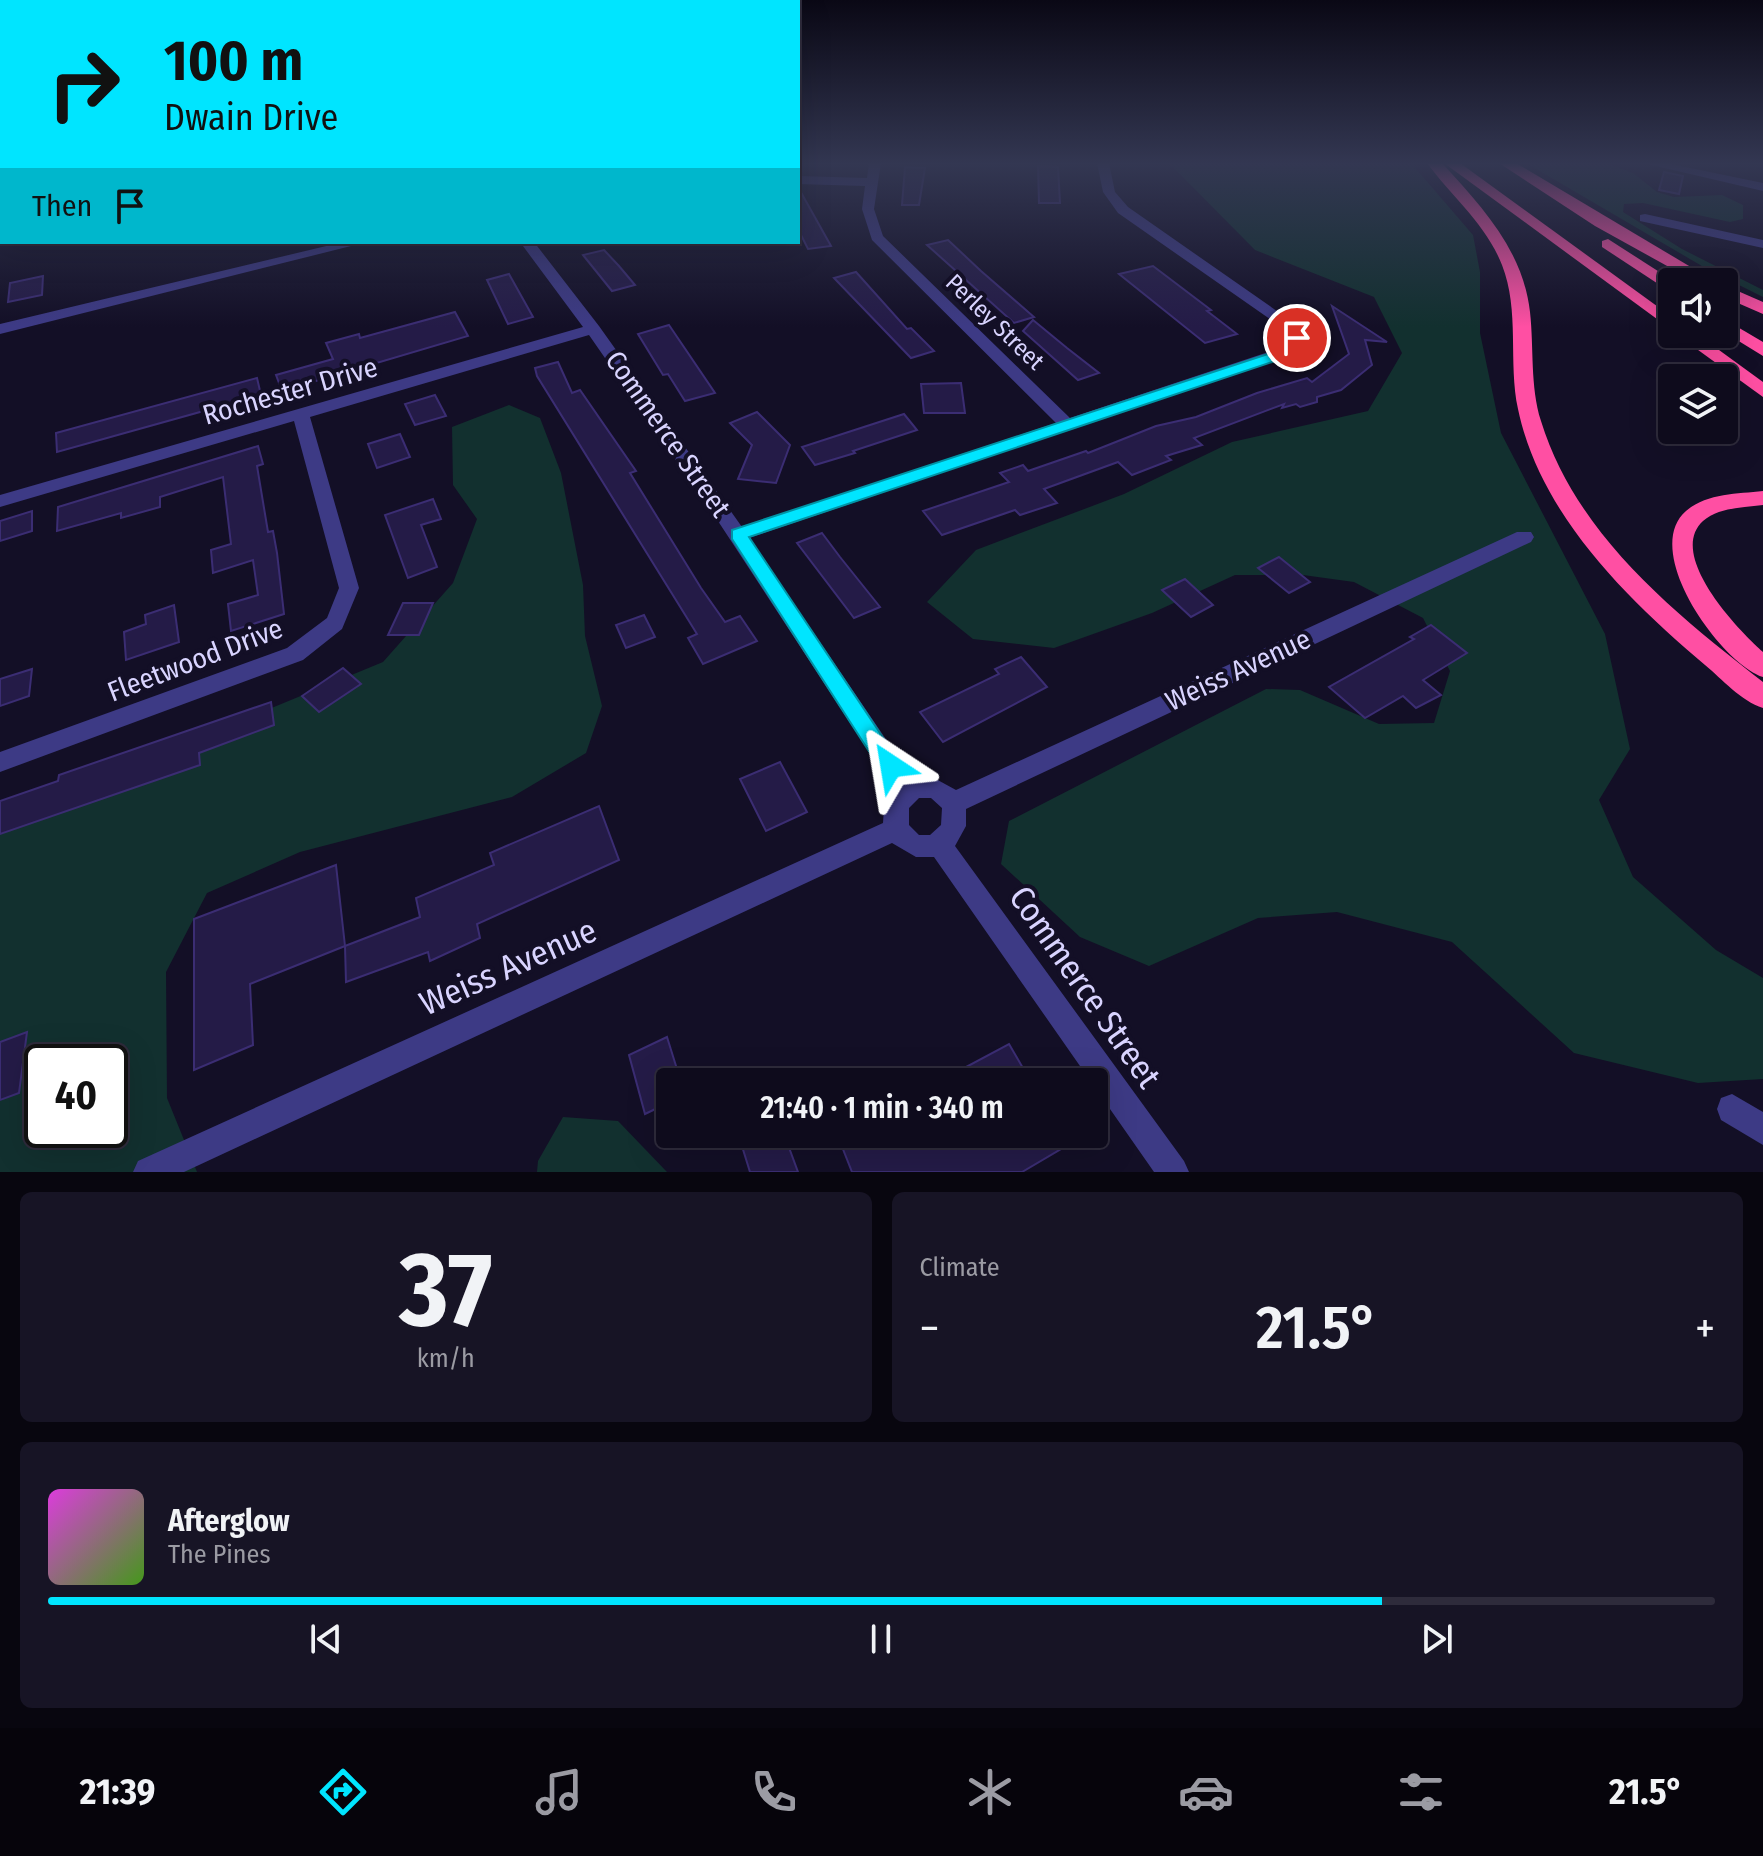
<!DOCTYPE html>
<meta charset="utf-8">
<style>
body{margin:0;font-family:"Fira Sans Condensed",sans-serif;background:#171425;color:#f1f3f6;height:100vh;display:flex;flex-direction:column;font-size:30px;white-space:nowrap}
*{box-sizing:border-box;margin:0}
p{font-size:26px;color:#9b9ba3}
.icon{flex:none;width:44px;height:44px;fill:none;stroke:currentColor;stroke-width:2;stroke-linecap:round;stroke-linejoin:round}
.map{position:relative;height:1172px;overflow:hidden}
.details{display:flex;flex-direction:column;gap:20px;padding:20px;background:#08060f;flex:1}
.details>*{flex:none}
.hud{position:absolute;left:0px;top:0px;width:800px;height:244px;box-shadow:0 8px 32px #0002,0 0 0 2px #2e2b3b;background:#00e5ff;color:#111;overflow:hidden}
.tools{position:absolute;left:1658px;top:268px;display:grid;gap:16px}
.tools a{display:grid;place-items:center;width:80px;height:80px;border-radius:8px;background:#0e0b1c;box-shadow:0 8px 32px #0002,0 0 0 2px #2e2b3b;font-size:40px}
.speed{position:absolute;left:24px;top:1044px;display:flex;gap:16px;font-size:40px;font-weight:700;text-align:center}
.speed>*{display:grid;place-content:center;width:104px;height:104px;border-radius:50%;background:#0e0b1c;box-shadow:0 8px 32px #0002,0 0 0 2px #2e2b3b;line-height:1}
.speed .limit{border:4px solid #111;border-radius:12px;background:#fff;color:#111}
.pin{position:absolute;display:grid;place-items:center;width:68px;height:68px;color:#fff;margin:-34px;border:4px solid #fff;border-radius:50%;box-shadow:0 2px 8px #0007}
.me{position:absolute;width:88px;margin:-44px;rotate:327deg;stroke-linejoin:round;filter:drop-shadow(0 0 6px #0008)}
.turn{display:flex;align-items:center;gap:28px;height:168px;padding:0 32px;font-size:36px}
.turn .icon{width:104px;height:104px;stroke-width:2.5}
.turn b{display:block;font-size:56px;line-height:68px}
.then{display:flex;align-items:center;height:76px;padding:0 32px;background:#0003;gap:16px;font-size:30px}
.big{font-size:60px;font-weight:600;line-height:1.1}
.details .card{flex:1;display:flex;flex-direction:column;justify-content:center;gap:12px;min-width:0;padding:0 28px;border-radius:12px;background:#171425}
.details .dial{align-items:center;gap:0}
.dial b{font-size:104px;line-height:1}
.song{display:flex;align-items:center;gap:24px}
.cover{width:96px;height:96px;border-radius:12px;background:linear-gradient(135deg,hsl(300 70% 55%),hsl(100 70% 35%))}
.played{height:8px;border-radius:4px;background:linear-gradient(90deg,#00e5ff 80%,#2e2b3b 80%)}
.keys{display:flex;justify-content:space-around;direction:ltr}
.heat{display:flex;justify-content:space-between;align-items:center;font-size:44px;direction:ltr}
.details .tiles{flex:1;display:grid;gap:20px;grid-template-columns:1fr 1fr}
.card:last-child{grid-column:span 2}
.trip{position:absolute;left:656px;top:1068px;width:452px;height:80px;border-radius:8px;background:#0e0b1c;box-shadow:0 8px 32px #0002,0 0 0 2px #2e2b3b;font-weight:600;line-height:80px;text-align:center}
.tab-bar{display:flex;height:128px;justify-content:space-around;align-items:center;background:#06040b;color:#9b9ba3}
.tab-bar .icon{width:56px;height:56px}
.tab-bar .on{color:#00e5ff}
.tab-bar b{font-size:36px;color:#f1f3f6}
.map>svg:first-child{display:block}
.green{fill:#12302f;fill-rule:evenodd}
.building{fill:#241b47;stroke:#3b2d73;stroke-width:2}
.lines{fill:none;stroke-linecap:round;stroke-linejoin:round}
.minor{fill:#3d3a85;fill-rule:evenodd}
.highway{fill:#ff4fa3;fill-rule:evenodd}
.route{fill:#00e5ff;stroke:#0095a6;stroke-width:2}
.labels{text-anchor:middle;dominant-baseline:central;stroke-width:8;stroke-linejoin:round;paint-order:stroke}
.far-street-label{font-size:24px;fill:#d9d4ff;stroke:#130f26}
.street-label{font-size:28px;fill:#d9d4ff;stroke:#130f26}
.near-street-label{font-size:34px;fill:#d9d4ff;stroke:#130f26}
</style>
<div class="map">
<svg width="1763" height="1172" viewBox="0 0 1763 1172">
<rect width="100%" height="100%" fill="#130f26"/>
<g class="green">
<polygon points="1169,163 1411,163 1473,235 1480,272 1480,333 1501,433 1605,634 1630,749 1599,800 1633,877 1716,950 1763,978 1763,1079 1698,1083 1574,1053 1452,942 1337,912 1258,918 1149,966 1080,937 1001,864 1009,821 1266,689 1300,690 1379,724 1434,723 1450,671 1423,618 1354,582 1303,575 1235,575 1152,613 1054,648 973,639 927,602 976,550 1124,494 1232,442 1368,411 1402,353 1374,297 1255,250"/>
<polygon points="1526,163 1612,165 1633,173 1657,192 1674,197 1722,195 1743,205 1743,219 1730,222 1643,203 1624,204 1623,212 1682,249 1763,290 1763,297 1707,269"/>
<path d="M 509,405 L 540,418 L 561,473 L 583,585 L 585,636 L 602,706 L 586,753 L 512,797 L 300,852 L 207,893 L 166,972 L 167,1098 L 197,1172 L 0,1172 L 0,820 L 383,662 L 453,583 L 477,519 L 453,485 L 452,427 ZM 42,1062 L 110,1062 L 110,1130 L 42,1130 Z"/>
<polygon points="563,1117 618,1121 667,1172 537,1172 538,1161"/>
</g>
<g class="building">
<polygon points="1038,166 1058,167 1060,203 1039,203"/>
<polygon points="905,167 925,168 919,205 902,205"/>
<polygon points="1664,172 1683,176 1679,194 1659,190"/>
<polygon points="798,187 831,246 808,249 798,229"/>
<polygon points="948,240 981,271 1034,317 1014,323 927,245"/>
<polygon points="604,250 619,266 635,285 612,291 583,255"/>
<polygon points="1153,266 1211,310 1207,311 1237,334 1205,343 1119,274"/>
<polygon points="856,272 907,329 911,328 934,351 911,358 834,278"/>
<polygon points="509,274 533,317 508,324 487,280"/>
<polygon points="43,276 42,295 8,302 10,283"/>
<polygon points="1332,306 1387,342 1365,340 1372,365 1341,390 1317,397 1317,402 1300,407 1296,404 1282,408 1284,404 1194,438 1202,445 1166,456 1171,460 1132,475 1118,462 1044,489 1057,503 1020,515 1015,510 942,535 923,511 1009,482 1000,473 1023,465 1028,471 1086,451 1088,453 1156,426 1196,417 1257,393 1307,378 1312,382 1349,354"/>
<polygon points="455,312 468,336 282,391 276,375 333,359 326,343 359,334 360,338"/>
<polygon points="1033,320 1067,348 1099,373 1078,380 1023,331"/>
<polygon points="669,325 715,393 685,401 668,374 663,375 638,334"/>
<polygon points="558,362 572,393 580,390 636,471 630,473 701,588 725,622 740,616 757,641 703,664 688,638 697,634 537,376 535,368"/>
<polygon points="257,378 261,395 57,452 56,433"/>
<polygon points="961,383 965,413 924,413 921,384"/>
<polygon points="435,395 446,416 415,425 405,404"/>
<polygon points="757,412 790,445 776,483 738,479 752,445 730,423"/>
<polygon points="904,414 917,430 853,451 855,453 815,465 802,447"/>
<polygon points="400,434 410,457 377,468 368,444"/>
<polygon points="258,446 263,464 257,466 268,532 273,531 277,553 284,614 231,631 228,604 258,595 253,560 213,573 211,550 231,544 223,477 160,497 160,507 121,518 121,513 57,531 58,507"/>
<polygon points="433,499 441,519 421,525 437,567 408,578 385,515"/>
<polygon points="32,511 32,531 0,541 0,521"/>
<polygon points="822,533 840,557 880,607 854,618 797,543"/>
<polygon points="1279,557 1310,582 1289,593 1258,568"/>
<polygon points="1185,579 1213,605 1191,617 1162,590"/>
<polygon points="403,603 433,603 419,635 388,635"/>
<polygon points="174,605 179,642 126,660 124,632 146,624 145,615"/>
<polygon points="644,615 655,637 626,648 616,625"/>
<polygon points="1431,625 1467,653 1423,680 1441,695 1416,708 1403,696 1365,718 1329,687 1414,639 1410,637"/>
<polygon points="1021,657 1047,687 943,742 920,712 999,674 995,669"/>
<polygon points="343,668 361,684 319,712 302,696"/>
<polygon points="32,669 29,696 0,706 0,679"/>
<polygon points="271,702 274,725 199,753 200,765 0,834 0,801 58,781 59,775"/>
<polygon points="780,762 807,812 766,831 740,779"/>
<polygon points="599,806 619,860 477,924 480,938 430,961 428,952 346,982 345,946 420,917 416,898 494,865 490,853"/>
<polygon points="336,865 345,946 250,984 253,1045 194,1070 194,919"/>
<polygon points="27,1032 19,1093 0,1100 0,1042"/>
<polygon points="667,1037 681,1082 670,1082 670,1102 645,1114 629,1055"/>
<polygon points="1009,1044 1031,1082 938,1082"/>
<polygon points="759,1134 784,1134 798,1172 750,1172 741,1143"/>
<polygon points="837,1134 1060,1134 1066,1146 1022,1172 852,1172"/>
</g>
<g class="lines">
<g class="minor">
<path d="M 869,163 L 881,163 L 874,209 L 883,236 L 1070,418 L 1286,346 L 1289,339 L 1274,322 L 1118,213 L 1103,192 L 1097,163 L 1109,163 L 1115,192 L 1128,207 L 1284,316 L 1305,338 L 1298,352 L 749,538 L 913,779 L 934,778 L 956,790 L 1517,532 L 1531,532 L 1534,537 L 1531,542 L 966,809 L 966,826 L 955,846 L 1184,1161 L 1189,1172 L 1154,1172 L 934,857 L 916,857 L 892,843 L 184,1172 L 133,1172 L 138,1161 L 883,823 L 884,808 L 894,790 L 716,518 L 589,335 L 310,417 L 359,588 L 342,629 L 303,660 L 0,772 L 0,752 L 287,648 L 327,618 L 339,588 L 294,421 L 0,507 L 0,495 L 583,327 L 520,242 L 534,242 L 599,326 L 742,527 L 1056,423 L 872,240 L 862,209 L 865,186 L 798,184 L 798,176 L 867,178 ZM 919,798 L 931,798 L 942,808 L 941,825 L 930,835 L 919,835 L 909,825 L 909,808 Z"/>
<polygon points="1643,163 1666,163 1763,183 1763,191"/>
<polygon points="1645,214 1763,240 1763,248 1640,221 1640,215"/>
<polygon points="2,217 2,225 0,226 0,218"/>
<polygon points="343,242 367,242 0,334 0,324"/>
<polygon points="1732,1094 1763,1112 1763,1145 1721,1120 1717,1109 1721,1098"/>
</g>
<g class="highway">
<path d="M 1427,163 L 1442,163 C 1482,207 1523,250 1530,312 C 1534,348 1530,386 1541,421 C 1576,534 1673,612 1763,682 L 1763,708 C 1741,701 1722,679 1705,665 C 1626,598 1540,514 1518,409 C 1508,362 1520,311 1502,265 C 1486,224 1452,197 1427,163 Z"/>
<polygon points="1444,163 1460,163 1672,317 1672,330"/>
<polygon points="1499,163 1516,163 1716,282 1696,282 1595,226"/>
<polygon points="1608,239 1675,282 1672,293 1602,247 1602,241"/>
<polygon points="1724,285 1763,302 1763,314 1724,297"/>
<polygon points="1724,319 1763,342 1763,356 1724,332"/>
<polygon points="1676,334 1697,334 1763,382 1763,397"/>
<path d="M 1763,491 L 1763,505 C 1743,508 1719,507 1703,521 C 1666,555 1739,631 1763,652 L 1763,677 C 1721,663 1640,551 1686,511 C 1707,493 1737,494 1763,491 Z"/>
</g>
</g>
<linearGradient id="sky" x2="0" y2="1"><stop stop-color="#0a0815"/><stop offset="0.5" stop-color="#333752"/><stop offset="1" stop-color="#333752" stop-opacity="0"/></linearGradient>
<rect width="1763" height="327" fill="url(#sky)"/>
<polygon class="route" points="1297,333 1304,338 1298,352 1290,356 749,537 898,760 901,766 898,773 883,773 732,539 732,530 1280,350"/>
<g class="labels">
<g class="far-street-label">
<text transform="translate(995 322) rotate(44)">Perley Street</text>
</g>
<g class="street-label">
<text transform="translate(290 391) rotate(-16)">Rochester Drive</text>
<text transform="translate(668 434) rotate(55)">Commerce Street</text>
<text transform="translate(195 660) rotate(-21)">Fleetwood Drive</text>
<text transform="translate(1238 670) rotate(-25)">Weiss Avenue</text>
</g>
<g class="near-street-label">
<text transform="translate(508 967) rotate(-24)">Weiss Avenue</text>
<text transform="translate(1085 987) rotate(55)">Commerce Street</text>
</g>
</g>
</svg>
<div class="tools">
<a><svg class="icon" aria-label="sound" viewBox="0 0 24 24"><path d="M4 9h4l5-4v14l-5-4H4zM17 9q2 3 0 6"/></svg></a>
<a><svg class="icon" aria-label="layers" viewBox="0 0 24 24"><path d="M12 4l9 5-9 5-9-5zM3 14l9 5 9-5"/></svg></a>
</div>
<div class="speed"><div class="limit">40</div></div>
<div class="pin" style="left:1297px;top:338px;background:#d93025"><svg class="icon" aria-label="arrive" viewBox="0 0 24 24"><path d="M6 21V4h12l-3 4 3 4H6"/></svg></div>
<svg class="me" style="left:891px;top:766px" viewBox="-20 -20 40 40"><path d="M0-17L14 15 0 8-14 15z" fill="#00e5ff" stroke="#fff" stroke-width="4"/></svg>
<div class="trip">21:40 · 1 min · 340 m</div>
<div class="hud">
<div class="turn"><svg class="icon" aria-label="right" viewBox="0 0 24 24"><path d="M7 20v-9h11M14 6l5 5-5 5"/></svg><div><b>100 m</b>Dwain Drive</div></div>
<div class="then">Then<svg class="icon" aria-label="arrive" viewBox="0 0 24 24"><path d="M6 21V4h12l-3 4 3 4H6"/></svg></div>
</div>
</div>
<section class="details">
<div class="tiles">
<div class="card dial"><b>37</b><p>km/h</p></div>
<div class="card"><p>Climate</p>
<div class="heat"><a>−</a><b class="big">21.5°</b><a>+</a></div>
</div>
<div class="card">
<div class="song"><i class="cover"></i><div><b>Afterglow</b><p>The Pines</p></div></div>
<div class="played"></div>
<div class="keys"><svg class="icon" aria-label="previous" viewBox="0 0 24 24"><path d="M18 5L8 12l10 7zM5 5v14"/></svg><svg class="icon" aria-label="pause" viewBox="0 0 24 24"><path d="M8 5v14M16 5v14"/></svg><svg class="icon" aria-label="next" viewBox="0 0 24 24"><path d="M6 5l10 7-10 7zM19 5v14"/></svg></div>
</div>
</div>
</section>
<nav class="tab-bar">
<b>21:39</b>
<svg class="icon on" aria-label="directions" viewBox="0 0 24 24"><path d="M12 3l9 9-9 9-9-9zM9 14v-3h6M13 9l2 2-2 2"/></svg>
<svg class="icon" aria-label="music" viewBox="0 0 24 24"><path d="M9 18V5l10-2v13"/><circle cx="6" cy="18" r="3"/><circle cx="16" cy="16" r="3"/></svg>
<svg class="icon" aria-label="phone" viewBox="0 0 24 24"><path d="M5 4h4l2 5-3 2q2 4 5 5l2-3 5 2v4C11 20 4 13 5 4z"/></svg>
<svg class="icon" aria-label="climate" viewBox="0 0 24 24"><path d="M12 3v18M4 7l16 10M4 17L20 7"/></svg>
<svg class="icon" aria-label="car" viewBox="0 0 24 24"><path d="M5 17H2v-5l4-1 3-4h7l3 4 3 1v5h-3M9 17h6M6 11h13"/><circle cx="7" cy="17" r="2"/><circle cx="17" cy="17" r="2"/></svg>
<svg class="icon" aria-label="filters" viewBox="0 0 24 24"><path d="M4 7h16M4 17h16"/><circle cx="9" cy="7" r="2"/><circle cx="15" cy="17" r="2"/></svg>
<b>21.5°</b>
</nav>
